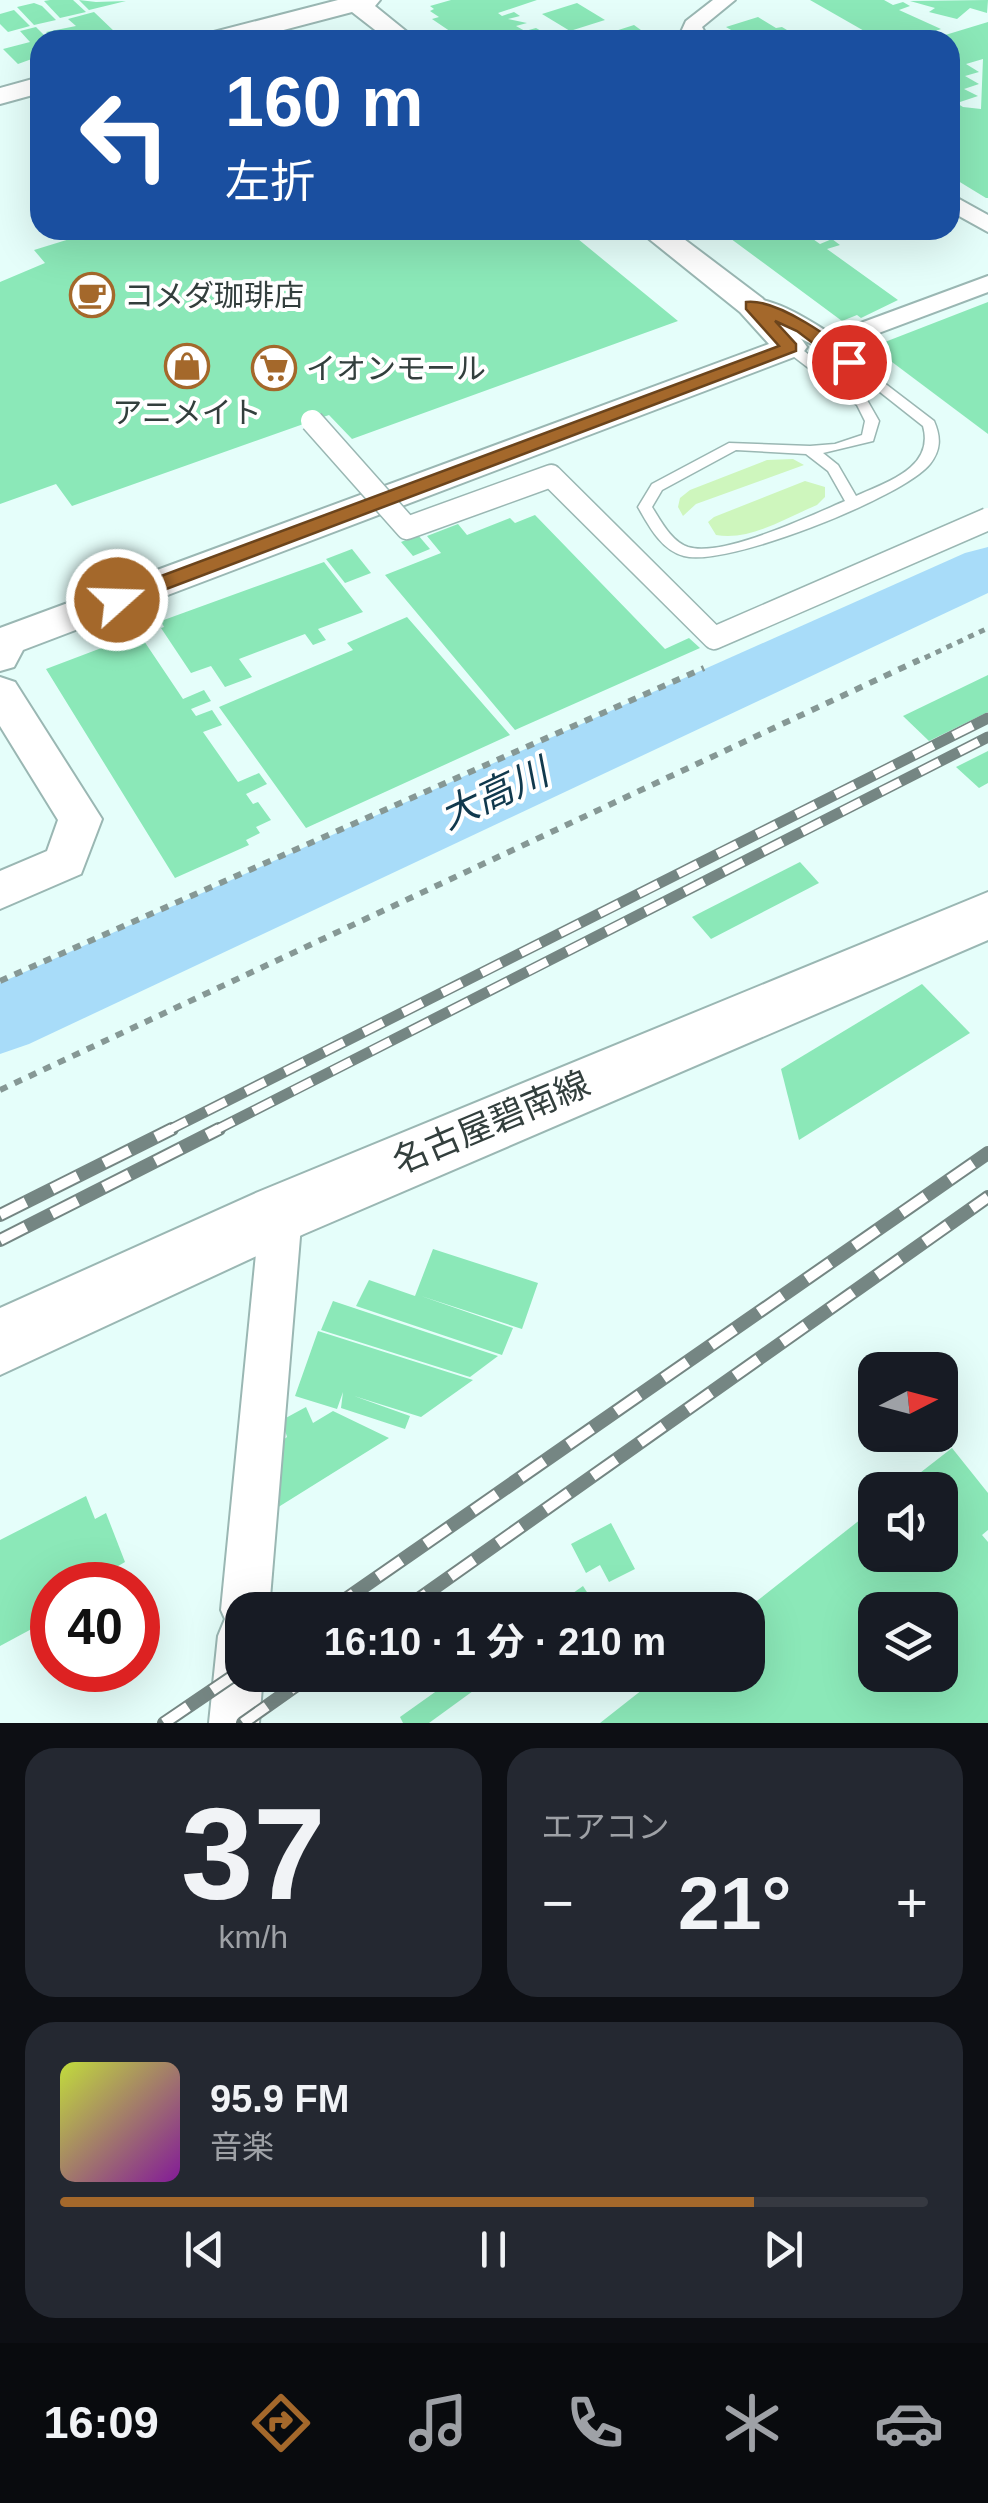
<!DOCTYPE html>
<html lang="ja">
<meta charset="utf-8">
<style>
body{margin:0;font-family:Helvetica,"Noto Sans JP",sans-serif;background:#242831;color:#f1f3f6;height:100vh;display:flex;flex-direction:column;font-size:38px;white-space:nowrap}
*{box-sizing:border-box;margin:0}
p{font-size:32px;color:#9ea1a6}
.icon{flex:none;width:55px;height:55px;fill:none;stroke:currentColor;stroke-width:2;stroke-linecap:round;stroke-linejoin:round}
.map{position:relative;height:1723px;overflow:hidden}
.drawer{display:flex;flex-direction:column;gap:25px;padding:25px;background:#0d0f14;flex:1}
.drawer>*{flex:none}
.guide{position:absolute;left:30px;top:30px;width:930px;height:210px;border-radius:30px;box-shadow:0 10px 40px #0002;background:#1a4fa0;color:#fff;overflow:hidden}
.needle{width:65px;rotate:84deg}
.controls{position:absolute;left:858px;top:1352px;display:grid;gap:20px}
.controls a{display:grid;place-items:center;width:100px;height:100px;border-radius:20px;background:#171b24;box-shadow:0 10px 40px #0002;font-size:50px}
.speed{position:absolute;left:30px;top:1562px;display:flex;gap:20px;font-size:50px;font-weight:700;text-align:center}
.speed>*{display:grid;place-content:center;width:130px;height:130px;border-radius:50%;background:#171b24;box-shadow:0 10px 40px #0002;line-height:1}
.speed .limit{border:15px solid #d22;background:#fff;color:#111}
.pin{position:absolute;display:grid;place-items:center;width:85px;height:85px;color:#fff;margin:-42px;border:5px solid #fff;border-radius:50%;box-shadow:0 2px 10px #0007}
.me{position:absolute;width:110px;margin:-55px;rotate:70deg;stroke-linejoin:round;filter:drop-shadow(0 0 8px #0008)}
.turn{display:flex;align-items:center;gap:35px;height:210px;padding:0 30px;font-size:45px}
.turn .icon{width:130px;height:130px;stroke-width:2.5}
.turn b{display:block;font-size:70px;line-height:85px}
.big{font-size:75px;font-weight:700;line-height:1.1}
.drawer .tile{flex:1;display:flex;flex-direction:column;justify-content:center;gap:15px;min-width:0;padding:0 35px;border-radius:30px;background:#242831}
.drawer .dial{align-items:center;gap:0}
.dial b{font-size:130px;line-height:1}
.song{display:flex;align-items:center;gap:30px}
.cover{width:120px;height:120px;border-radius:15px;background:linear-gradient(135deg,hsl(70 70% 55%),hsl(290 70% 35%))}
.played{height:10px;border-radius:5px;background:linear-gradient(90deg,#a4682b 80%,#363941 80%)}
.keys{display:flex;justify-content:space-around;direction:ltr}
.heat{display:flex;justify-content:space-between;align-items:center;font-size:55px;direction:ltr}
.drawer .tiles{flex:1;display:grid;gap:25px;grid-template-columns:1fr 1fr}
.tile:last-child{grid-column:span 2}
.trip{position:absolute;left:225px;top:1592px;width:540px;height:100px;border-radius:30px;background:#171b24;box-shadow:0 10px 40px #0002;font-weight:700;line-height:100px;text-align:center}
.tabs{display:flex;height:160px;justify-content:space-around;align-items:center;background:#090b0e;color:#9ea1a6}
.tabs .icon{width:70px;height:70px}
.tabs .selected{color:#a4682b}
.tabs b{font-size:45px;color:#f1f3f6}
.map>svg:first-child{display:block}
.green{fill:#cef6bd}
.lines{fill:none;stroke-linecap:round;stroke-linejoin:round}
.river{fill:#a8dcf9;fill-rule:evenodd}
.building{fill:#8be8b8;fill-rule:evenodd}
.service-casing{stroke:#9ab7b3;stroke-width:3}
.minor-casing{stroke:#9ab7b3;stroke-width:4}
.tertiary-casing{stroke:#9ab7b3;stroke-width:4}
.primary-casing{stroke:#9ab7b3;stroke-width:4}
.path-far1{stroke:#869895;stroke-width:5;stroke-dasharray:6 6;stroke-linecap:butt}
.path{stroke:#869895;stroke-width:6;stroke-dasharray:8 8;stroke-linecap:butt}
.service{fill:#fff;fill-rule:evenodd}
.minor{fill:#fff;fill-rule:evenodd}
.tertiary{fill:#fff;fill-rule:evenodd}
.primary{fill:#fff;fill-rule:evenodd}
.rail-far1-casing{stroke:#758683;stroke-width:11}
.rail-casing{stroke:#758683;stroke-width:14}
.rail-far1{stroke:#fff;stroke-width:8;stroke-dasharray:22;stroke-linecap:butt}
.rail{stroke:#fff;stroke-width:10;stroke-dasharray:29;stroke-linecap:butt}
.pedestrian-bridge-casing{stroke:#9ab7b3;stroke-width:25;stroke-linecap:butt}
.pedestrian-bridge{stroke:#fff;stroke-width:22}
.route{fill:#a4682b;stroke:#6b441c;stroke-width:2.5}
.labels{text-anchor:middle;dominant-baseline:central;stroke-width:8;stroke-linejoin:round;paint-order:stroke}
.far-poi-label{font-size:30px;fill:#333f3d;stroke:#fff;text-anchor:start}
.street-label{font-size:35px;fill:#333f3d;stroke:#fff}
.water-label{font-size:38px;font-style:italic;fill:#11394d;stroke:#fff}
</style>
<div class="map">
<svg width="988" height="1723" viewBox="0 0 988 1723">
<rect width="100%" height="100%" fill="#e5fefa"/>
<g class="green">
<polygon points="793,459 804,465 696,504 683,516 678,507 680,498 690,490 767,460"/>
<path d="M 805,481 L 825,487 L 825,497 L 817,505 C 785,518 751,541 716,535 L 708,522 L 714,517 Z"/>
</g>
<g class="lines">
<polygon class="river" points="988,547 988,593 29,1044 0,1054 0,983 965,553"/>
</g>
<g class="building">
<polygon points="50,0 73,0 86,12 60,18 44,1"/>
<polygon points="79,0 96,2 126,1 89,10"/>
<polygon points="451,0 537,0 498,13 502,16 514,12 520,16 508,19 527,23 516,26 525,31 536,28 543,32 531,35 538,40 463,40 432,19 439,17 430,11 434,9 430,6"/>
<polygon points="810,0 884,0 893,5 903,2 910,6 899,10 941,29 912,40 880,40"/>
<polygon points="988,0 987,13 970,8 957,19 929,12 935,8 910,1"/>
<polygon points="34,3 42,6 56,20 34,25 17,7"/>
<polygon points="577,3 605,20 570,31 542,14"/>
<polygon points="14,10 30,26 8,32 0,24 0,14"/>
<polygon points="94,12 116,33 89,40 81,31 88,40 62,40 53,39 46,32 76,26 68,19"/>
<polygon points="758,17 776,28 782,27 797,36 793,37 797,40 748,40 726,27"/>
<polygon points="988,22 988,198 986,198 950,176 950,99 963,107 981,109 983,59 966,64 979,72 965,76 979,84 964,89 978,96 960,102 950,96 950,40 932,39"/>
<polygon points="634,25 645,33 621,40 587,40"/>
<polygon points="36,27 49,40 40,40 40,56 18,64 3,49 30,42 20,31"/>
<polygon points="99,230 567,230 678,321 352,439 329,415 72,506 56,484 0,504 0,282 45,263 34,250"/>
<polygon points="719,230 800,230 820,244 832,239 840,245 827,249 898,300 861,318 857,315 842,321"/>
<polygon points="988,302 988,434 872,347"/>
<polygon points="535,515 665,649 689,638 700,648 515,730 385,575 441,553 427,536 458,524 467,535 510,518 515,523"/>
<polygon points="418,535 430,549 413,556 401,542"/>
<polygon points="352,549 371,573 345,583 326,559"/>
<polygon points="324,562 363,612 318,629 326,640 313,645 305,634 239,659 252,677 225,687 211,666 191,673 161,628 164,627 161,621"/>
<polygon points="407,617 510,735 306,828 219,707 353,650 347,643"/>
<polygon points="142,638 183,699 204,690 211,701 191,709 196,716 212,710 222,725 203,732 238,782 259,773 267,784 246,794 253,804 258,802 271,820 256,827 260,833 246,840 249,845 175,878 46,669 112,644 115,648"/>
<polygon points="988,675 988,712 929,741 903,716"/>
<polygon points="988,751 988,783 979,788 956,767"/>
<polygon points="800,862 819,883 711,939 692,917"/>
<polygon points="922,984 970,1033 799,1140 781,1069"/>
<polygon points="433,1249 538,1283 522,1329 421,1296 513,1328 502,1355 356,1306 369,1280 415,1296"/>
<polygon points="333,1301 498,1356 470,1377 321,1330"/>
<polygon points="318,1331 473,1380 421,1417 354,1396 410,1416 405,1429 341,1408 343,1392 337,1409 295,1396"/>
<polygon points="306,1407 313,1423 333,1411 389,1438 272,1511 278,1444 287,1437 282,1420"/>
<path d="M 952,1448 L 988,1493 L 988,1530 L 982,1535 L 988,1542 L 988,1723 L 600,1723 L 661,1675 L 748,1675 L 748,1608 L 875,1508 L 875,1555 L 940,1555 L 940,1490 L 898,1490 ZM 875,1610 L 940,1610 L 940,1675 L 875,1675 Z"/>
<polygon points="86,1496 95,1519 106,1513 125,1562 108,1572 112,1585 52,1585 52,1618 0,1646 0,1540"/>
<polygon points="611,1523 635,1569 609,1582 600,1565 586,1573 571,1544"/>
<polygon points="583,1586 594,1603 585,1610 549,1610"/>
<polygon points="459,1675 495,1675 429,1723 403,1723 400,1717"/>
</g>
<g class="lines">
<defs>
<path id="service" d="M 828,340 L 934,421 C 941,437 941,450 930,464 C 904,497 725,568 684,556 C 661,550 649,526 638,507 L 652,484 L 729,443 L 810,446 L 835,444 L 862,435 L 865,421 L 857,405 L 785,350 L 785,344 L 795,344 L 867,400 L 879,421 L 873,441 L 823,453 L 838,465 L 856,496 C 886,482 935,468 923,426 L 823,347 L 823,341 ZM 736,450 L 806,454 L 828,471 L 845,501 C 812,515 722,558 688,547 C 671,541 661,521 652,507 L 662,490 Z"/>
<g id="minor">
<polygon points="713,0 735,0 702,27 709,40 688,40 681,32 686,21"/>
<polygon points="950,194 988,215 988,232 950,211"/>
<path d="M 988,276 L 988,292 L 828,352 L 742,310 L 738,305 L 742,300 C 768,293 809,320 831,334 Z"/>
<polygon points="281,1194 296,1200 302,1213 269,1610 242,1610 242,1675 263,1675 259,1723 209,1723 218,1636 225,1619 221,1610 260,1213 266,1200"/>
</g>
<g id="tertiary">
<polygon points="338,0 380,0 375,6 417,40 388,40 352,12 245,40 202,40 206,34"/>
<polygon points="40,77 40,93 0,104 0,88"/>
<polygon points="638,230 672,230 762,298 802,340 807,347 802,354 23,650 14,667 0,671 0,628 769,344 740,312"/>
<polygon points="0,677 15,682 102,819 81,874 0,909 0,871 47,851 58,820 0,726"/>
</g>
<polygon id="primary" points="988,892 988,940 304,1234 0,1375 0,1308 258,1192"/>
</defs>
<use href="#service" class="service-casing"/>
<use href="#minor" class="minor-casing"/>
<use href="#tertiary" class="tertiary-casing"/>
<use href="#primary" class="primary-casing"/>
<polyline class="path-far1" points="914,663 988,628"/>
<g class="path">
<polyline points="0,981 704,668"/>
<polyline points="0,1090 919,660"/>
</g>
<use href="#service" class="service"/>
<use href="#minor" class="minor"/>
<use href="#tertiary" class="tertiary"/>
<use href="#primary" class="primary"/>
<defs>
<g id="rail-far1">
<polyline points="167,1131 988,718"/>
<polyline points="214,1131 988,737"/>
</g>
<g id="rail">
<polyline points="0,1215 172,1129"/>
<polyline points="0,1240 219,1129"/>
<polyline points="330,1610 988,1153"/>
<polyline points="403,1610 988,1197"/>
<polyline points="164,1723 242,1670"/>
<polyline points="243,1723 311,1675"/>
</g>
</defs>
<use href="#rail-far1" class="rail-far1-casing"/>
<use href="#rail" class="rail-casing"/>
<use href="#rail-far1" class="rail-far1"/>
<use href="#rail" class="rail"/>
<defs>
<polyline id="pedestrian-bridge" points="312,421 407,528 551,476 714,638 988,519"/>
</defs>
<use href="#pedestrian-bridge" class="pedestrian-bridge-casing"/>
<use href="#pedestrian-bridge" class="pedestrian-bridge"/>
</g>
<path class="route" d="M 746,302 C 776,298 837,340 857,362 L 843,366 L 797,331 L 775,321 L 796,344 L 796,351 L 124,605 L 110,605 L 107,600 L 110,595 L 779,346 L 746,309 Z"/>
<defs>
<symbol id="cafe-ring" viewBox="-11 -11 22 22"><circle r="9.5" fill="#fff" stroke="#a4682b" stroke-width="1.5"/><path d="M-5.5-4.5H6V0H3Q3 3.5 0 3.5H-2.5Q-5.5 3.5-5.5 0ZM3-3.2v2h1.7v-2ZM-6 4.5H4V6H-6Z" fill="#a4682b"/></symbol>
<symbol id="shop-ring" viewBox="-11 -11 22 22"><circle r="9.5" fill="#fff" stroke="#a4682b" stroke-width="1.5"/><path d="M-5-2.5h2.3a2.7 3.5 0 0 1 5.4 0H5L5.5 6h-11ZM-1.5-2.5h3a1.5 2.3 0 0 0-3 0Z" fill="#a4682b"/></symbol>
<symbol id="supermarket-ring" viewBox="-11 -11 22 22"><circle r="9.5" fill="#fff" stroke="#a4682b" stroke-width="1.5"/><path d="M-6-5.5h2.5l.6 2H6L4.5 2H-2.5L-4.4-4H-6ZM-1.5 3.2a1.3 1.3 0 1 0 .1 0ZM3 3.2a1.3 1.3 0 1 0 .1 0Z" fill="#a4682b"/></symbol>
</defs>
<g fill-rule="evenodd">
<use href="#cafe-ring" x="67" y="270" width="50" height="50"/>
<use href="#shop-ring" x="162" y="341" width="50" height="50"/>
<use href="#supermarket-ring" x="249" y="343" width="50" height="50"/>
</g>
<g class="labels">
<g class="far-poi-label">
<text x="124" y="295">コメダ珈琲店</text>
<text x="306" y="368">イオンモール</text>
<text x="187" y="412" text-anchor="middle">アニメイト</text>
</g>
<g class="street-label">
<text transform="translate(491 1122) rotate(-23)">名古屋碧南線</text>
</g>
<g class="water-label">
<text transform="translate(494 794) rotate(-25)">大高川</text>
</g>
</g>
</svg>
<div class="controls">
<a><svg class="needle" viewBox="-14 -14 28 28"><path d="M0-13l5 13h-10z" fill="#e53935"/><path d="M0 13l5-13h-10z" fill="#9ea1a6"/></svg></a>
<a><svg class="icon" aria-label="sound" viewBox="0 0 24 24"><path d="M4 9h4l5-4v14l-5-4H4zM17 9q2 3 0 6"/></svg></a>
<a><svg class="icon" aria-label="layers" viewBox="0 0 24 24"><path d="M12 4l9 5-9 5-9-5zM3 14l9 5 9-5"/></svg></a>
</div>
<div class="speed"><div class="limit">40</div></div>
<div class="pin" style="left:849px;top:362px;background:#d93025"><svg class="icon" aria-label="arrive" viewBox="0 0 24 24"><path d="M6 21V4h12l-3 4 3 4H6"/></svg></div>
<svg class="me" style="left:117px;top:600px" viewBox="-20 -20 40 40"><circle r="17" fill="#a4682b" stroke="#fff" stroke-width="3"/><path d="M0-11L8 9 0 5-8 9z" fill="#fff"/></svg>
<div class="trip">16:10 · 1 分 · 210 m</div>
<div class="guide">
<div class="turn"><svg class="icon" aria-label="left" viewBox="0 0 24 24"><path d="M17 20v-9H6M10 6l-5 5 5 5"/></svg><div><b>160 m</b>左折</div></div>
</div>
</div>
<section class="drawer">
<div class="tiles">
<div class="tile dial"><b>37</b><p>km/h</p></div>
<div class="tile"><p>エアコン</p>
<div class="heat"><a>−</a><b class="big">21°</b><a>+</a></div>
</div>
<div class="tile">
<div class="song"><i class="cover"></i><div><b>95.9 FM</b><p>音楽</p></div></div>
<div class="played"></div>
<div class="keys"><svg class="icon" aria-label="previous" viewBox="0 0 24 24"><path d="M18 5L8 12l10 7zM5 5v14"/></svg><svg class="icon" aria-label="pause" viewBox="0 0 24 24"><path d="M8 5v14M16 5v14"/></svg><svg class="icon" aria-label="next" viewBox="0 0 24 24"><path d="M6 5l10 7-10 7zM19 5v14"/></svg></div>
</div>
</div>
</section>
<nav class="tabs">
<b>16:09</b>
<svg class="icon selected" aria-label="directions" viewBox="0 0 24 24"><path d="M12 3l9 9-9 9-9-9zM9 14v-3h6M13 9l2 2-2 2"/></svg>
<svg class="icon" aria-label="music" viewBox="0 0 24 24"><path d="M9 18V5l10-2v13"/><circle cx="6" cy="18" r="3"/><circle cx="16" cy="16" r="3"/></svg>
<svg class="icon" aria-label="phone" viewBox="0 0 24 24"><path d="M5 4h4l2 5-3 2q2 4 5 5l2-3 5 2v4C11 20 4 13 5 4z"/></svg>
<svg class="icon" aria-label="climate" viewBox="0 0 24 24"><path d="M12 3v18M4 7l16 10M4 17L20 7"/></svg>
<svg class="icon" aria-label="car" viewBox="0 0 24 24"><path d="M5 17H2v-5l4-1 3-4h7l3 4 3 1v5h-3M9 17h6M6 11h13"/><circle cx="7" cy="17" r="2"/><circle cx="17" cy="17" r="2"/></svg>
</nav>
